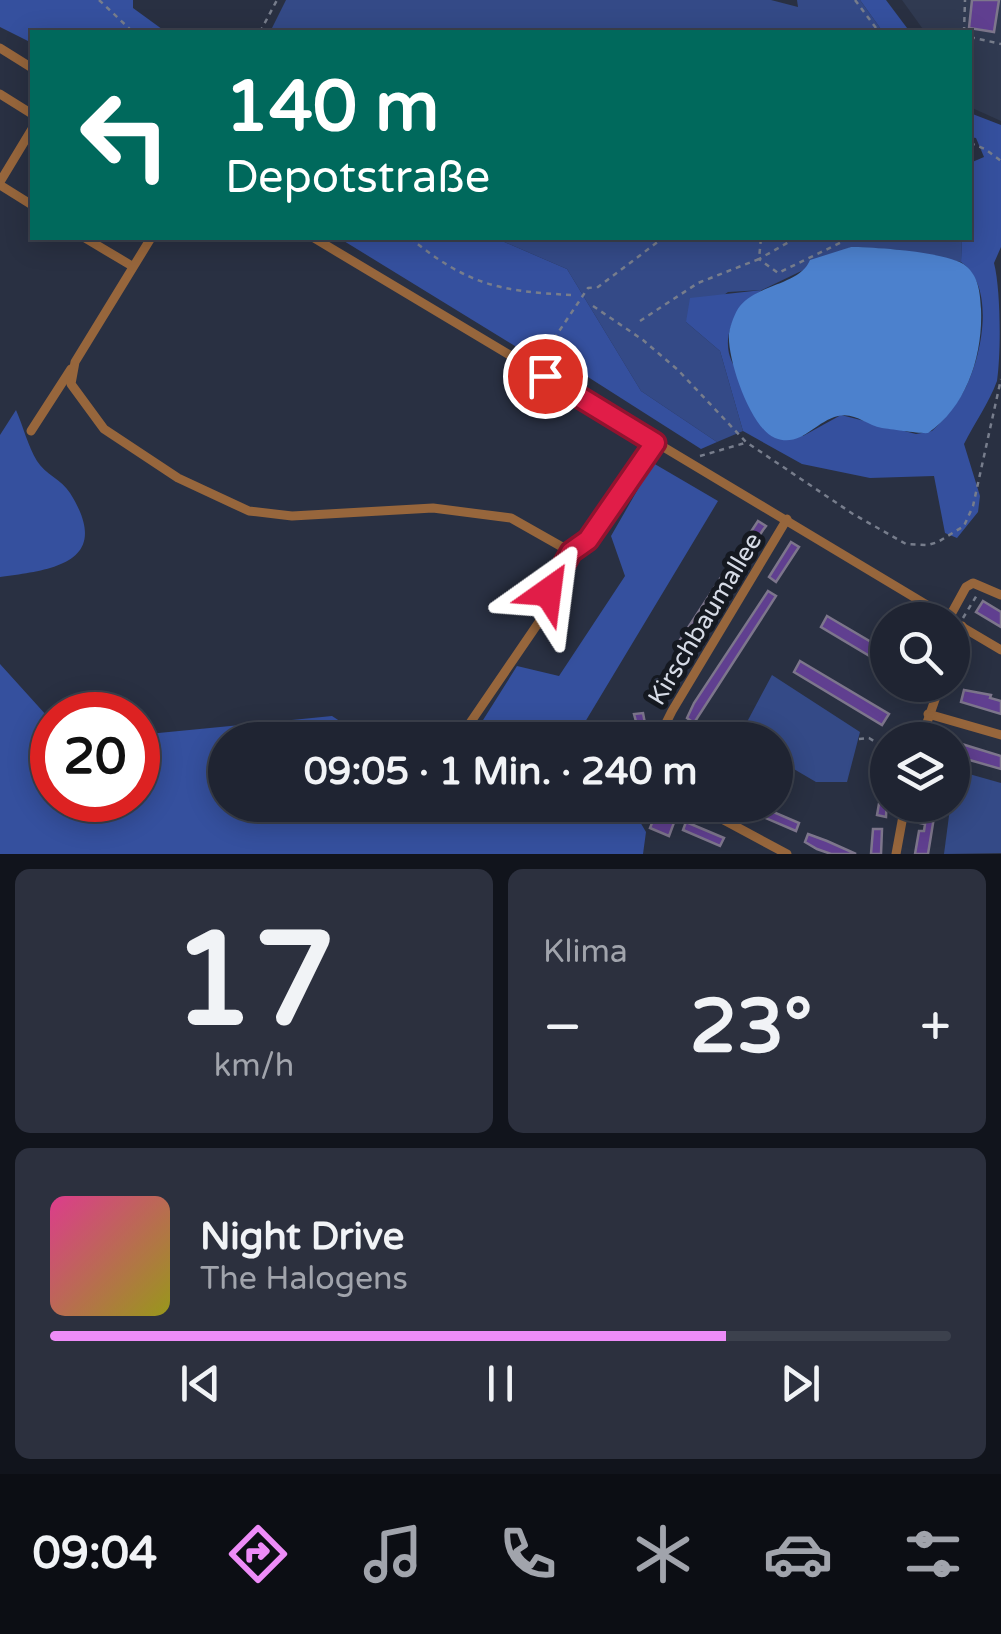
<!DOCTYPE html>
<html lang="de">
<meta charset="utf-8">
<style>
body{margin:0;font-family:"Varela Round",sans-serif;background:#2c303e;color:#f1f3f6;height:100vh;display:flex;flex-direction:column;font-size:38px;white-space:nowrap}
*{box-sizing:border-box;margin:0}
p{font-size:32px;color:#a1a4ac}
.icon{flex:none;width:55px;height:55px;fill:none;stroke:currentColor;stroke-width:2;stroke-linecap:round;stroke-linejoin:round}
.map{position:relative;height:854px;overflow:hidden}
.side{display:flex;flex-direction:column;gap:15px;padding:15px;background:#11141c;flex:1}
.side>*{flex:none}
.banner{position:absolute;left:30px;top:30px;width:942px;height:210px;border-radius:0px;box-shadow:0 5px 25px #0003,0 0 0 2px #3c414d;background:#00695c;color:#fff;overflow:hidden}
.fabs{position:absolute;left:870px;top:602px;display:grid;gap:20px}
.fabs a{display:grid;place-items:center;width:100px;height:100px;border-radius:50%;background:#1f2432;box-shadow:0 5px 25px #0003,0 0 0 2px #3c414d;font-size:50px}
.speed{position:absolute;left:30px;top:692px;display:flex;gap:20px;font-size:50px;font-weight:700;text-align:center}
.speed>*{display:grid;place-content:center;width:130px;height:130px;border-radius:50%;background:#1f2432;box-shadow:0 5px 25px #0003,0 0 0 2px #3c414d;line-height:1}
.speed .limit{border:15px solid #d22;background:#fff;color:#111}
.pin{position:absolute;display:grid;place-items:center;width:85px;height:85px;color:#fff;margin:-42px;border:5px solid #fff;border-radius:50%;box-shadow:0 2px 10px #0007}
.me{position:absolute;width:110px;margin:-55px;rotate:31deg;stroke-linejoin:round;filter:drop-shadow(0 0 8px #0008)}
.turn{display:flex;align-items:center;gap:35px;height:210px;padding:0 30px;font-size:45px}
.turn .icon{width:130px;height:130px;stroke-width:2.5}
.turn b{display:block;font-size:70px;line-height:85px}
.big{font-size:75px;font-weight:700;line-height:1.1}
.side .tile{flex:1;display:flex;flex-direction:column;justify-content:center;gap:15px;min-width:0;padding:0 35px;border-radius:15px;background:#2c303e}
.side .dial{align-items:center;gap:0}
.dial b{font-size:130px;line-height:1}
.song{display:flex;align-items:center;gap:30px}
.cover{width:120px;height:120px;border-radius:15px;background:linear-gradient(135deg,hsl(330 70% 55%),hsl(60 70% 35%))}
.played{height:10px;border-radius:5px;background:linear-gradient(90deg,#ee8cf8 75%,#3c414d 75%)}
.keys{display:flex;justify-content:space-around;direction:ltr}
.heat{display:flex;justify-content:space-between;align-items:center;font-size:55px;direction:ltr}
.side .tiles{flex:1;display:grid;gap:15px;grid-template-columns:1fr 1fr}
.tile:last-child{grid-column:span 2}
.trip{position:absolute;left:208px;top:722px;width:585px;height:100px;border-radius:50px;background:#1f2432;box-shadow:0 5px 25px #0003,0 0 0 2px #3c414d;font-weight:700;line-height:100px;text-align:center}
.menu{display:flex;height:160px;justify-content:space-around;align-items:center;background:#0c0e14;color:#a1a4ac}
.menu .icon{width:70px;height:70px}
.menu .current{color:#ee8cf8}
.menu b{font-size:45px;color:#f1f3f6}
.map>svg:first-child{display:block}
.built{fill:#303a51}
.green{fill:#344a87}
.forest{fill:#35509e}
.water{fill:#4c81cd}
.building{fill:#603f90;stroke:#7d768c;stroke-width:2.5}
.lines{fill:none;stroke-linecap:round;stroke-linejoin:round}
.path{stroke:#777d8c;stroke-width:2.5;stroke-dasharray:5 5;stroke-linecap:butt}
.minor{stroke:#97663c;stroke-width:9}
.route-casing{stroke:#92132f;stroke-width:25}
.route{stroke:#e11d48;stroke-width:18}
.labels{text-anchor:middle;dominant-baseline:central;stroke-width:10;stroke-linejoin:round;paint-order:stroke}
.street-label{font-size:25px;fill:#d6dbe6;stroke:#151921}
</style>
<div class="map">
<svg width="1001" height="854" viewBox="0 0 1001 854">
<rect width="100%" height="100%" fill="#293042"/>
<polygon class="built" points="902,0 1001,0 1001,121 970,107 970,32 925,32"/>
<g class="green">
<polygon points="286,0 771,0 798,7 797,0 860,0 883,32 270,32"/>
<polygon points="495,238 962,238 961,262 900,250 851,247 762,290 728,292 686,322 720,351 743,431 717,442 641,391 567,269"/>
<polygon points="772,675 860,732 847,782 816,782 775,758 775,740 739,737"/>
<polygon points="955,770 1001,783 1001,853 944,854"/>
</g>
<g class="forest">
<polygon points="0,0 133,0 133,8 166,32 182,32 32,32 32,43 0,27"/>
<polygon points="860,0 886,0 910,32 883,32"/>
<path d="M 970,113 L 1001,125 L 1001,247 L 994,263 C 1001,290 1001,354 997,381 C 989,403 974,424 964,444 L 980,496 L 978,512 L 957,538 L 945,533 L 934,476 L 870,478 L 802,464 L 743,431 L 720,351 L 686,322 L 690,298 L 762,290 C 739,304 719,334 732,362 C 739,376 789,422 803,436 L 841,415 L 916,434 L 932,431 C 945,419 958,403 966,387 C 982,355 996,286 961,262 L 962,238 L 970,238 L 970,163 L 984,157 L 976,138 L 970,137 Z"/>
<polygon points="339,238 495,238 567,269 641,391 717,442 701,449 555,356 549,367"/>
<path d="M 16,410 C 23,426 28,446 37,461 C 45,474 62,480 70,493 C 114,563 52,570 0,577 L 0,435 Z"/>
<polygon points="653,463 718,501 579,732 582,740 462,740 478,728 517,666 559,676 625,576 611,536"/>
<polygon points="0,664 47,716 52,717 52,800 138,800 138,735 332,716 369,740 225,740 225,805 630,805 646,832 643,854 0,854"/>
</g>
<path class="water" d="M 851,247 C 874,247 950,252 966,266 C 979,277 980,293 981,309 C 983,355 967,406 928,433 C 922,434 890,429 882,428 C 866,425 855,412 838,416 C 814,422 801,448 775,438 C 751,429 727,359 729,334 C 730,326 735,312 740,306 C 757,284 800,285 810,260 Z"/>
<g class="building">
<polygon points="972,0 999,0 994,32 969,28"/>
<polygon points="758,521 766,526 763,530 685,650 677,645 680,640"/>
<polygon points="791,542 799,547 776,582 769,577"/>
<polygon points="768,591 776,596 694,723 687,718 694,703"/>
<polygon points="983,601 1001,612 1001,627 976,612"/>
<polygon points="827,616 888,652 888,667 821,627"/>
<polygon points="675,658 682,663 659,697 652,693"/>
<polygon points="800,661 889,714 882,725 794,672"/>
<polygon points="964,690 991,695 990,698 1001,701 1001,714 961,702"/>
<polygon points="643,713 648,739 641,740 634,714"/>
<polygon points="952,741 1001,756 1001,769 952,755"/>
<polygon points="884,775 888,776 886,817 877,815"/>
<polygon points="735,805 757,805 799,823 796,831"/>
<polygon points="924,805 936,805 928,854 915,854 919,831 924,831 925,824 920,823"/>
<polygon points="655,811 675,820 669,836 650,828 654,818 657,820"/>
<polygon points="686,822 724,838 720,846 683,830"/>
<polygon points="873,829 882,829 881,854 871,854"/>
<polygon points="808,834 827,841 856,854 831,854 817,849 805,842"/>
</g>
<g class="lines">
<g class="path">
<polyline points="99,0 133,32"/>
<polyline points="855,0 879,32"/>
<polyline points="260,32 277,0"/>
<polyline points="964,32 965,0"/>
<polyline points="970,37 1001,44"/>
<polyline points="970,143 985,149 1001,161"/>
<path d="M 410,238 C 468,285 498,291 571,295"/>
<polyline points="796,238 759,259 778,273 844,241 842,238"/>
<polyline points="593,306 643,340 678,370 746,442 853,514 906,544 928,545 938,542 964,526 973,506 1001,379"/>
<polyline points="640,321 698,283 759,259 761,238"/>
<polyline points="515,397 588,288 598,287 663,238"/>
<polyline points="700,456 745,443"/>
<polyline points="963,618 977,595"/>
<polyline points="859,739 869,738 888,750"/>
</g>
<g class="minor">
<polyline points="0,48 32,68"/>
<polyline points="0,94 32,114"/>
<polyline points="0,182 32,129"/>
<polyline points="0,185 32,205"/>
<polyline points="85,238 132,266"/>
<polyline points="151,238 75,362 71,384 104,429 178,478 249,511 292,516 433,508 511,518 571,552 588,540 655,443"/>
<polyline points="314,238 523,363"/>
<polyline points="545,376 952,620"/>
<polyline points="31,431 71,369"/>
<polyline points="949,618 966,587 973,583 1001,595"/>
<polyline points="952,621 1001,650"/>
<polyline points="952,651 962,626"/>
<polyline points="928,714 1001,735"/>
<polyline points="452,740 470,723 539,622 549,592 571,552"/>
<polyline points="664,740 665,725 672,711 787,519"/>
<polyline points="921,740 940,685"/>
<polyline points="696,805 787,854"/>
<polyline points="896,854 905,805"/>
</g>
</g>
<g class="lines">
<defs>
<polyline id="route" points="545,376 655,443 588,540 571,552 548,592"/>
</defs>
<use href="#route" class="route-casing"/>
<use href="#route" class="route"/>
</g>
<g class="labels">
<g class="street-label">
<text transform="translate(705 619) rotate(-59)">Kirschbaumallee</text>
</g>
</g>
</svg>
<div class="fabs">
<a><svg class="icon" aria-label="search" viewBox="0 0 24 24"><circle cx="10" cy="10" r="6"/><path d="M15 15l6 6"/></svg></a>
<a><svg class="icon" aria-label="layers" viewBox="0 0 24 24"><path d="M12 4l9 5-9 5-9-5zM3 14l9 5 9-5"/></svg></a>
</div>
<div class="speed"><div class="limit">20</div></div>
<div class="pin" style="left:545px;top:376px;background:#d93025"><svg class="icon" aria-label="arrive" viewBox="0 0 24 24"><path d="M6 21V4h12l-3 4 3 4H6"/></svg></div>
<svg class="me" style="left:548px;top:592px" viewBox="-20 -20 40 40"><path d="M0-17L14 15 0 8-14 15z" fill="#e11d48" stroke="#fff" stroke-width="4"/></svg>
<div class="trip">09:05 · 1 Min. · 240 m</div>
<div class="banner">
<div class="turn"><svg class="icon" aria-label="left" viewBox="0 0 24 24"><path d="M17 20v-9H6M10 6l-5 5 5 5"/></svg><div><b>140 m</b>Depotstraße</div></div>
</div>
</div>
<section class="side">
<div class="tiles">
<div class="tile dial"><b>17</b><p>km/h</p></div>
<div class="tile"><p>Klima</p>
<div class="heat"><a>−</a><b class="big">23°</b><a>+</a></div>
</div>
<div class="tile">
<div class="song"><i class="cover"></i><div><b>Night Drive</b><p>The Halogens</p></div></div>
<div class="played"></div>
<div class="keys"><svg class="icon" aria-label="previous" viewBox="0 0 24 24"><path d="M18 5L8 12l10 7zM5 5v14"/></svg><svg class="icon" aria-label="pause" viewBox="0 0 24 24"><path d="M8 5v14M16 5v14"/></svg><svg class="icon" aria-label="next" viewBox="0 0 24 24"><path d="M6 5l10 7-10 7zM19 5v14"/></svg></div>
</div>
</div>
</section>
<nav class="menu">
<b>09:04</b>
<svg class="icon current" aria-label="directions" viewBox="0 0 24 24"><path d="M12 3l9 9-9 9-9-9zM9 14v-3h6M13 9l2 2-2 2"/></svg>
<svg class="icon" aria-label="music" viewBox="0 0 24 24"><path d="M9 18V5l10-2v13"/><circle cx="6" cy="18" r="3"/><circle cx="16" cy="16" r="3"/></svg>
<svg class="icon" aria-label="phone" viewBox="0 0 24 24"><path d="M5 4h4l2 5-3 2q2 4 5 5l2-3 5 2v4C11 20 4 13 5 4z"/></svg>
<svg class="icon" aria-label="climate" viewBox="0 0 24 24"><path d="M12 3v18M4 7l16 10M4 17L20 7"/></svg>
<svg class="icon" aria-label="car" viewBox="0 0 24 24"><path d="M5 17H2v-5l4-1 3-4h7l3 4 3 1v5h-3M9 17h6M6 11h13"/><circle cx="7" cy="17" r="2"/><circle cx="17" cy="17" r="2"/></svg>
<svg class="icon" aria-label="filters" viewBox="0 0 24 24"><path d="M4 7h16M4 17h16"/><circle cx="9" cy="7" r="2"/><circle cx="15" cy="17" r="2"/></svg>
</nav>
